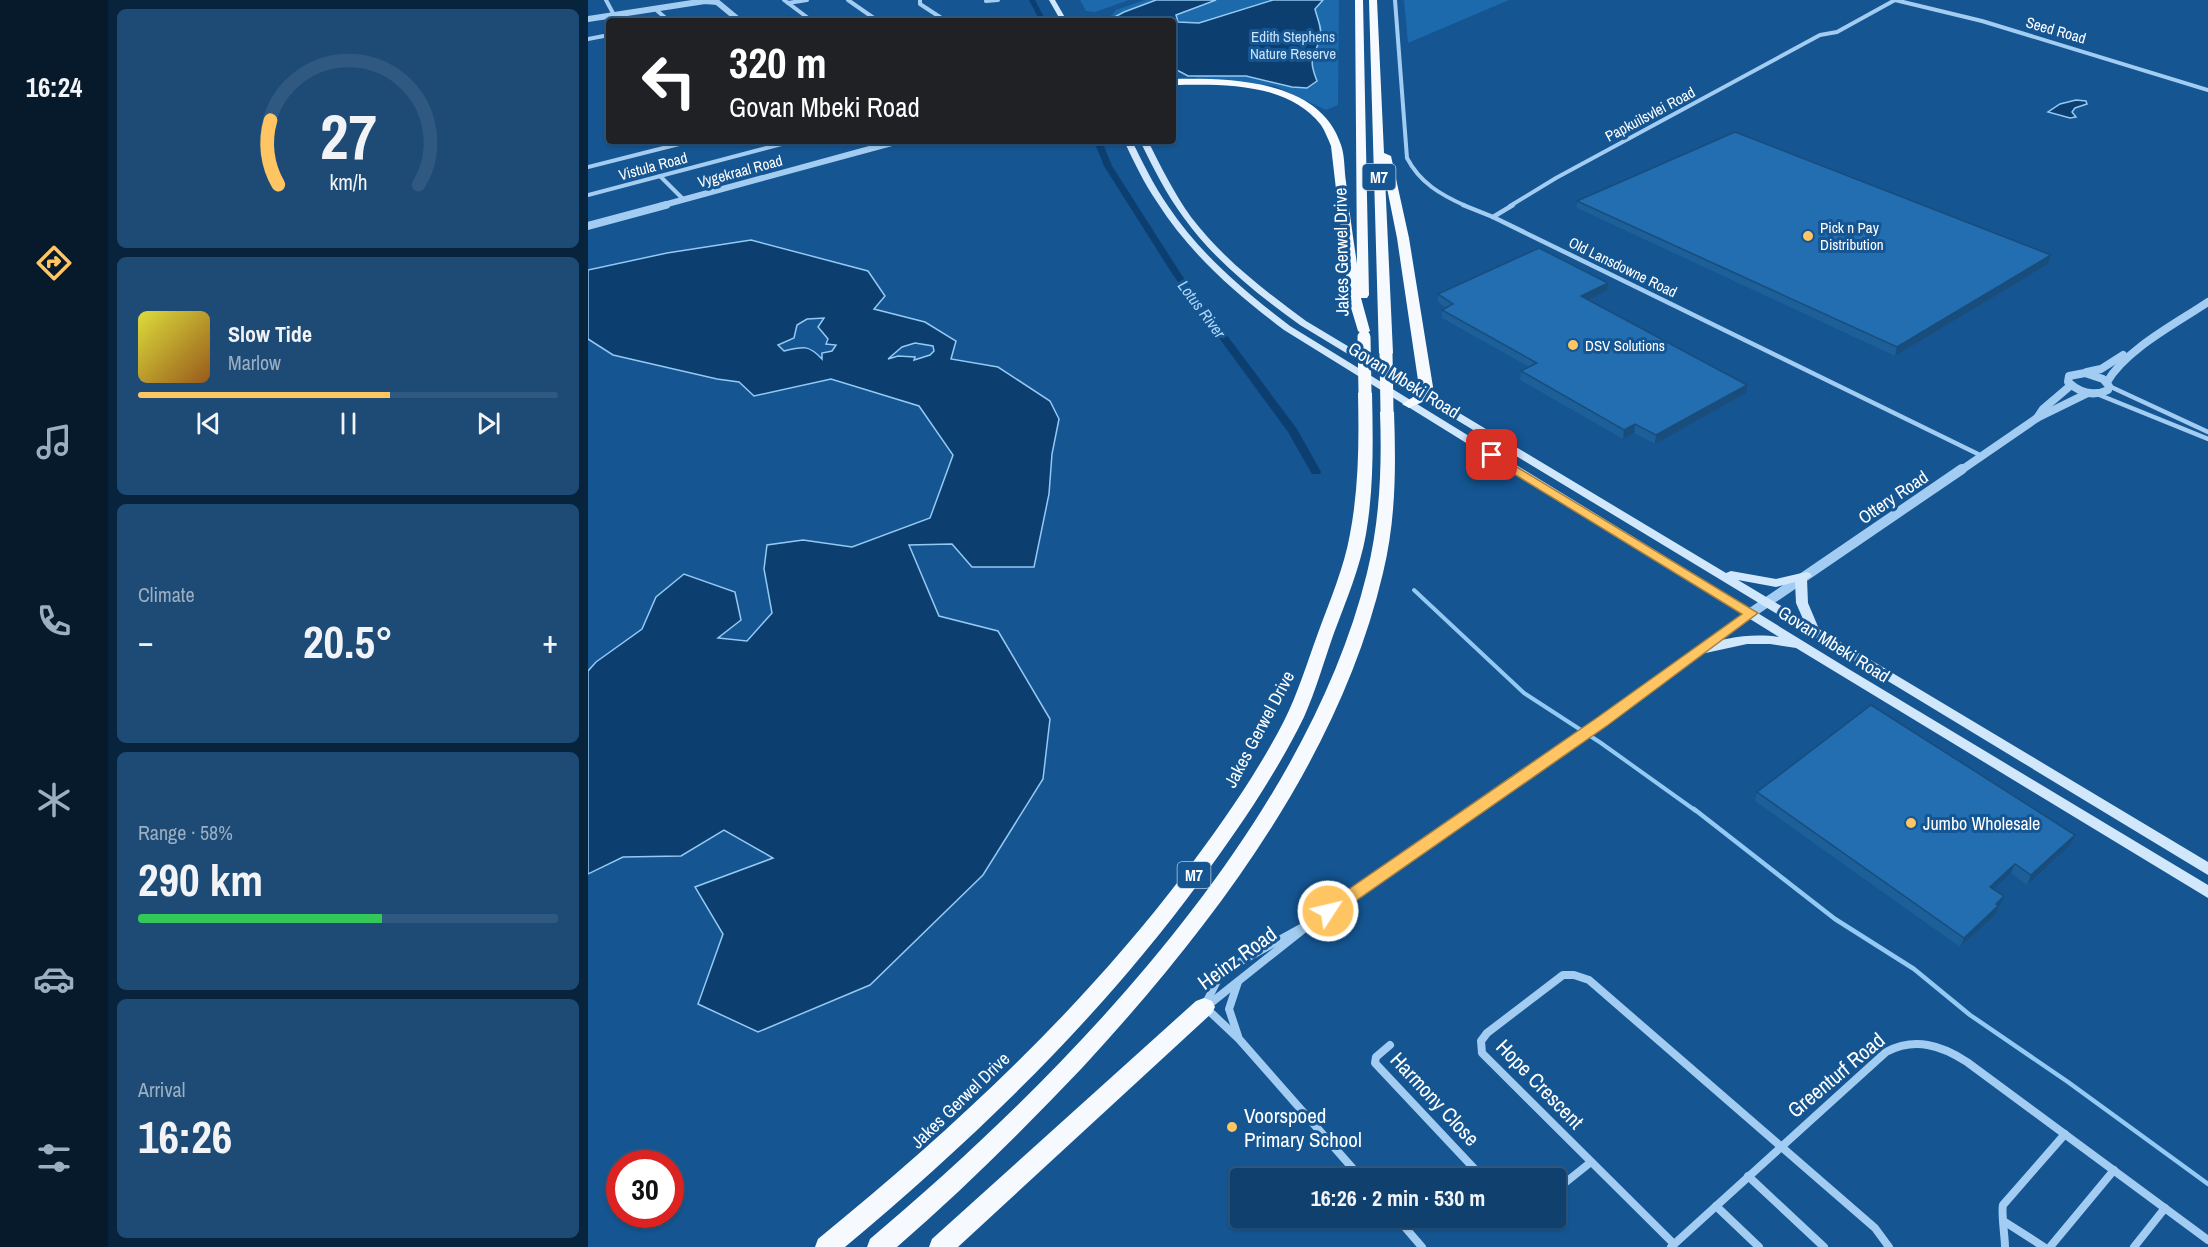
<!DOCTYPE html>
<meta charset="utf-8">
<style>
body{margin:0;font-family:"Archivo Narrow",sans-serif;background:#1d4b76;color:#f1f3f6;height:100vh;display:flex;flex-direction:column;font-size:22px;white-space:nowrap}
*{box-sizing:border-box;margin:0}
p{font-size:20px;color:#9bafc2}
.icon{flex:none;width:33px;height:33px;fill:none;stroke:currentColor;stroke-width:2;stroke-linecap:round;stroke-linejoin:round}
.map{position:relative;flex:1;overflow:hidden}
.sheet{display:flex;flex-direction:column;gap:9px;padding:9px;background:#08233c;width:480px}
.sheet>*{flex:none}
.hud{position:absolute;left:18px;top:18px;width:570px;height:126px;border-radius:6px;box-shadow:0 2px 4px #0004,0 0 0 2px #2f5981;background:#202124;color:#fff;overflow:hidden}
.speed{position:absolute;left:18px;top:1150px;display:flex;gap:12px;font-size:30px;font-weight:700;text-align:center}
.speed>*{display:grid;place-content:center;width:78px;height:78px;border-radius:50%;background:#0f406e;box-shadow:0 2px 4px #0004,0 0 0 2px #2f5981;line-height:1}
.speed .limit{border:9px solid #d22;background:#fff;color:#111}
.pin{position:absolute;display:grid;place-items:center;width:51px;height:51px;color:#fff;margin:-26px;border-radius:12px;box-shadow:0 3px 9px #0006}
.me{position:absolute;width:66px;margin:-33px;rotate:55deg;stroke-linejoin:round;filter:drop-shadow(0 0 4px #0008)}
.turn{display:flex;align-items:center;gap:21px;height:126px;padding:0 24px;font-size:27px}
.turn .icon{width:78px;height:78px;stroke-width:2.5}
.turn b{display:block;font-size:42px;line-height:51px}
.big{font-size:45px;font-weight:700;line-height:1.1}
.sheet .tile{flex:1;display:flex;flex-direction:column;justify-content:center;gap:9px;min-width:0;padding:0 21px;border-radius:9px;background:#1d4b76}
.sheet .dial{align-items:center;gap:0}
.dial svg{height:156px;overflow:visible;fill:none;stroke:#2f5981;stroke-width:7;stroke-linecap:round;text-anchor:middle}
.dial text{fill:#f1f3f6;stroke:none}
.song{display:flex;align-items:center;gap:18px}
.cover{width:72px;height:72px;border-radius:9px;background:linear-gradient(135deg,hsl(60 70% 55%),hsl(30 70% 35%))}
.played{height:6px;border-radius:3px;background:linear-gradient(90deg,#ffc562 60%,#2f5981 60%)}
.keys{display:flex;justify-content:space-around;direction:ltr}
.heat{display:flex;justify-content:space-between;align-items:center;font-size:33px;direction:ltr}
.charge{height:9px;border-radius:4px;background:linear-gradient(90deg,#34c759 58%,#2f5981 0)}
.trip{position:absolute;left:642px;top:1168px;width:336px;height:60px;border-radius:6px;background:#0f406e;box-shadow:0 2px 4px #0004,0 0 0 2px #2f5981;font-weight:700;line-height:60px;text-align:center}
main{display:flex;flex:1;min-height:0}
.menu{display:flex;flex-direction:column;width:108px;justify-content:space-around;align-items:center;background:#061a2c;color:#9bafc2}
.menu .icon{width:42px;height:42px}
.menu .active{color:#ffc562}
.menu b{font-size:27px;color:#f1f3f6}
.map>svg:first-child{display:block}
.green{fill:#1c69ac}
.water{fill:#0c3f6f;stroke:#94c9f4;stroke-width:1.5;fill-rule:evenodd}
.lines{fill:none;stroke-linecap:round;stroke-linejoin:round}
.stream-far1{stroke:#94c9f4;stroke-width:4}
.stream{stroke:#94c9f4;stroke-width:4.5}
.canal{fill:#0c3f6f;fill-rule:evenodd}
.minor-far3{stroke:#a2ccf1;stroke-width:4}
.minor-far2{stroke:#a2ccf1;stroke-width:4.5}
.minor-far1{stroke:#a2ccf1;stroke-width:6}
.minor{stroke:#a2ccf1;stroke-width:8}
.tertiary-far2{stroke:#a2ccf1;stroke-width:6}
.tertiary-far1{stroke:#a2ccf1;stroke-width:8}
.tertiary{stroke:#a2ccf1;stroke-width:10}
.secondary{fill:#d1e7fc;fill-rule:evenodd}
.trunk{fill:#f6faff;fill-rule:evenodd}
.trunk-bridge{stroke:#f6faff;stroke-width:13}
.wall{fill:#1d5f98}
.shaded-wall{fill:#184d7c}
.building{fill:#226eb1;stroke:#184d7c;stroke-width:1.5}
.route{fill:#ffc562;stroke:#a68040;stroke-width:1.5}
.poi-dot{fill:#ffc562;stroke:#145592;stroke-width:2}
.labels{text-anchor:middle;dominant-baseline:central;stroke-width:6;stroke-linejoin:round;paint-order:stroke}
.far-street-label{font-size:15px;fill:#fff;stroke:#145592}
.far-park-label{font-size:15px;fill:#c9e4fc;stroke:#145592}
.far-poi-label{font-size:15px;fill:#fff;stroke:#145592;text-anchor:start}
.shield{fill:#145592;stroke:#b8ccde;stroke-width:1.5}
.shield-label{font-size:16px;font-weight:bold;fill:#fff}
.far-water-label{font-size:16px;font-style:italic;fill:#aed6f8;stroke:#145592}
.street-label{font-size:18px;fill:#fff;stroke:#145592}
.poi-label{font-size:18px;fill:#fff;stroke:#145592;text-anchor:start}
.near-street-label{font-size:21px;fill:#fff;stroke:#145592}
.near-poi-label{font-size:21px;fill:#fff;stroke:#145592;text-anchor:start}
</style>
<main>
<nav class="menu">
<b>16:24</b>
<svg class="icon active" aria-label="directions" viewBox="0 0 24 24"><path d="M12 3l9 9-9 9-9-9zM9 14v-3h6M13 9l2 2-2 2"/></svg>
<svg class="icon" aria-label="music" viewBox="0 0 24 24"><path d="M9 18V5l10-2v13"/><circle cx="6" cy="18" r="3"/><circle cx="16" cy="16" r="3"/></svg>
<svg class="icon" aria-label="phone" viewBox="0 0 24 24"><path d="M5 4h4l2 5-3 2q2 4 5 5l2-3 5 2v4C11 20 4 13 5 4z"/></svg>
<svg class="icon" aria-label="climate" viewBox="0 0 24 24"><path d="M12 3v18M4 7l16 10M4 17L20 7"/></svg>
<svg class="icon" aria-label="car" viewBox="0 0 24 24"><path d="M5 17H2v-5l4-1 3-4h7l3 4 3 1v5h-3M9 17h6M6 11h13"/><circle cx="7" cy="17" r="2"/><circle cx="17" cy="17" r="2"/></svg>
<svg class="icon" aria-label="filters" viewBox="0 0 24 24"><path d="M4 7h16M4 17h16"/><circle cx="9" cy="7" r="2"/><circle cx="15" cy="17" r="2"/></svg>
</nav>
<section class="sheet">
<div class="tile dial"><svg viewBox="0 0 100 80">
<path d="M14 69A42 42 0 1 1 86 69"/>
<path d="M14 69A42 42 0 0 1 10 36" stroke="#ffc562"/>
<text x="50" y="56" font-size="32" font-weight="700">27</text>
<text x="50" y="72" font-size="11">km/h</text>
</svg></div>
<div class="tile">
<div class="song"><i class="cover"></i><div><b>Slow Tide</b><p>Marlow</p></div></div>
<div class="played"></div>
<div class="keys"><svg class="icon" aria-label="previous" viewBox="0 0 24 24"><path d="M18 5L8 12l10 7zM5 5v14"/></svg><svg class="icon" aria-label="pause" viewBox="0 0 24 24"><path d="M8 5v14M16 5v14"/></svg><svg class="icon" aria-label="next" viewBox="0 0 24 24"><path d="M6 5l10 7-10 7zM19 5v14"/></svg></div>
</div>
<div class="tile"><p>Climate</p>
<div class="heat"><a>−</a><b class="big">20.5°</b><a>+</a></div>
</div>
<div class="tile"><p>Range · 58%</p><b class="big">290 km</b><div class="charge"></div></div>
<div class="tile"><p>Arrival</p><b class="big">16:26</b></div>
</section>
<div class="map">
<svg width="1620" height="1247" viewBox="0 0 1620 1247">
<rect width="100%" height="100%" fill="#145592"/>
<g class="green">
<polygon points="492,0 541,0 507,12 498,11"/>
<polygon points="557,0 751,0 750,105 738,110 687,86 610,78 585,70 585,21 526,21 523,16 528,10"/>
<polygon points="816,0 921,0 820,43"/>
</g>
<g class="water">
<path d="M 568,0 L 628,0 L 588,15 L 590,22 L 611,23 L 685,0 L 735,0 L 727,9 C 729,18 735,29 732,39 C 725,59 720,58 729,81 L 719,88 L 704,87 L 658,76 L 600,76 L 585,68 L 585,21 L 519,21 L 536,12 Z"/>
<polygon points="1488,100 1498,101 1499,104 1487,108 1484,112 1488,117 1482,118 1460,112 1472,104"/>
<path d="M 163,240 L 280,271 L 297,296 L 286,309 L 337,322 L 368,341 L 363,359 L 410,367 L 462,401 L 471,419 L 464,454 L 461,494 L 446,567 L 384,567 L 364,544 L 321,545 L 351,616 L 410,631 L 462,719 L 455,779 L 395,875 L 282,985 L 170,1032 L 110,1004 L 135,934 L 107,887 L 185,858 L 136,830 L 93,856 L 35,857 L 0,874 L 0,671 L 8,662 L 54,629 L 68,597 L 96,574 L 147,592 L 153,620 L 130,638 L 159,641 L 184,613 L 176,569 L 179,545 L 215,540 L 264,547 L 342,518 L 365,455 L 331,406 L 243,379 L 166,396 L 151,382 L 129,379 L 25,355 L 0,339 L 0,270 L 79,253 ZM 236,318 L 230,327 L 240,339 L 238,344 L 248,345 L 244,351 L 234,353 L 234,359 C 221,345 216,346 196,351 L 190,345 L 206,338 L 209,325 L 219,319 ZM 327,343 L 345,346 L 346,351 L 342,355 L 326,360 L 327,357 L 310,356 L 300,359 L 314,347 Z"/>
</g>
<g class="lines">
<polyline class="stream-far1" points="826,590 936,693 1013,743 1108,811"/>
<polyline class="stream" points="1106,809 1247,919 1326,969 1382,1015 1480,1082 1620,1184"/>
<g class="canal">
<polygon points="441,0 447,0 458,21 452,21"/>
<polygon points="506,141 514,141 524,166 593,274 709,429 733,472 732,474 724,474 700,432 585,275 516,166"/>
</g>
<g class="minor-far3">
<polyline points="18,0 26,15"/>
<polyline points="196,0 224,21"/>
<polyline points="260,0 290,21"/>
<polyline points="332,0 332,4 358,21"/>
<path d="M 807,0 L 819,158 C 832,183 853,195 878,206"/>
<polyline points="1307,0 1394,21 1620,90"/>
<polyline points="398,1 410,0"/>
<polyline points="200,3 219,0"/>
<polyline points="66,8 81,21"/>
<polyline points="0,39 21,35"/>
<polyline points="0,167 103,141"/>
<polyline points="72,176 96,200"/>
<polyline points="0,195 205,141"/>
<polyline points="922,206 968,178 1232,35 1249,32 1307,0"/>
</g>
<g class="minor-far2">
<polyline points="875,205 905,217 1394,456"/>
<polyline points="905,217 925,205"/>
<polyline points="1521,386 1620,432"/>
<polyline points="1509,394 1620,439"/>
</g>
<polyline class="minor-far1" points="886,811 1015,721 1163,613"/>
<g class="minor">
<polyline points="650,982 641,1009 650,1036"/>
<polyline points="617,1005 631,977 639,969 713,928"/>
<polyline points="619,1006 722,924 888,809"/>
<polyline points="619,1009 651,1039 774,1179"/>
<polyline points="802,1045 788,1057 787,1063 896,1179"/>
<polyline points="1160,1176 1236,1247"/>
<polyline points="968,1190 1003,1162"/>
<polyline points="1128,1206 1171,1247"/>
<polyline points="809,1218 834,1247"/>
<polyline points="1417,1222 1456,1247"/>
<polyline points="1086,1244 894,1053 893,1041 899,1033 975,975 986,975 1001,980 1287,1228 1301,1247"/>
<path d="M 1083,1247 L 1298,1052 C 1327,1037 1353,1045 1379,1062 L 1620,1240"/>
<path d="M 1417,1247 C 1417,1237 1413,1212 1415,1205 L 1477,1134"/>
<polyline points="1462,1247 1526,1170"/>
<polyline points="1546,1247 1577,1208"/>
</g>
<g class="tertiary-far2">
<polyline points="0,19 117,1 129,2 152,21"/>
<polyline points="72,206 311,141"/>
</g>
<g class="tertiary-far1">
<polyline points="0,226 78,205"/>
<polyline points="1499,372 1513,369 1535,355"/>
<path d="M 1497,373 L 1515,379 L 1521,386 L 1520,390 C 1505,397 1492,393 1480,382 L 1481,376 Z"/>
<path d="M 1519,382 C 1538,349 1589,323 1620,302"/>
<polyline points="1449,418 1455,409 1482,386"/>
<polyline points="1372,471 1449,418 1500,393"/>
</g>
<polyline class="tertiary" points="1163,613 1374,469"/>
<g class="secondary">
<polygon points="461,0 467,0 479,21 473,21"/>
<path d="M 536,141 L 544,141 C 555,163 566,186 580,206 C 612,254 656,291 702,326 L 1259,668 L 1620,885 L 1620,898 L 1208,648 L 1182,644 L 1159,644 L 1113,654 L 1109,653 L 1107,650 L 1109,647 C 1136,638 1162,633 1191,637 L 696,330 C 647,293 602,254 569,202 C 556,183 546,162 536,141 Z"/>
<path d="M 552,141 L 560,141 C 573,167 586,193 603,217 C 635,259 676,290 718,321 L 1138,573 L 1143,571 L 1188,579 L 1218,572 L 1222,573 L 1224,576 L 1219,579 L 1220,603 L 1231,629 L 1620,862 L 1620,875 L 712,325 C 669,294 627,261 596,218 C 578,194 565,167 552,141 ZM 1150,580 L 1188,587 L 1207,582 L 1208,603 L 1215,619 Z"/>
</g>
<g class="trunk">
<path d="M 767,0 L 775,0 L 781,295 L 779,298 L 773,298 L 782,331 L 776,335 L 770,331 L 761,301 L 743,146 C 740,139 737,131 733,125 C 700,82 633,84 585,85 L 585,79 C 642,78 732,79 753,145 C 757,156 756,170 758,182 C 761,209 765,237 769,264 Z"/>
<polygon points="781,0 789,0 796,153 803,156 821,238 845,387 841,399 821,408 814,404 830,394 831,387 809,238 797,178 805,353 798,357 791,353"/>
<path d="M 777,389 L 784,393 C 785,440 786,487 778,534 C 772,568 758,601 746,633 C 736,661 728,690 716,717 C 687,776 649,831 610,884 C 509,1021 387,1138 257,1247 L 227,1247 L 230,1239 C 365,1129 491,1012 596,874 C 633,825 668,775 696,721 C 710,693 719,663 730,633 C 742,600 756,568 762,534 C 771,487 771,440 770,393 Z"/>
<path d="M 799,408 L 806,412 C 808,466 808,520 795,573 C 751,761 623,928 494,1068 C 435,1130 374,1191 309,1247 L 279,1247 L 282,1239 C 479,1073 716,829 779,573 C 792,520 794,466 792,412 Z"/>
<polygon points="616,998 624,1001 627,1007 624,1013 370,1247 341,1247 344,1239 608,1001"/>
</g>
<g class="trunk-bridge">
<polyline points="776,337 777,393"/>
<polyline points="798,353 799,412"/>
</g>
</g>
<g class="wall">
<polygon points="989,201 1463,255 1460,264 1307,356 989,208"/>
<polygon points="1019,291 1001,300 1158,393 1067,444 1046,433 1035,439 932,380 933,371 941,367 854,318 854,310 858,308 850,302 850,294"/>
<polygon points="1169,792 1483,844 1439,885 1423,873 1405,889 1412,906 1409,908 1407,915 1372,947 1167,801"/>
</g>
<g class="shaded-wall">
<polygon points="1463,255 1460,264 1307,356 1309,347"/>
<polygon points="1020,283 1019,291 992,304 993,296"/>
<polygon points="1159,385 1158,393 1067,444 1068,435"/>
<polygon points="1047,424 1046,433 1035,439 1036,430"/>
<polygon points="1487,835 1483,844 1439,885 1443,875"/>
<polygon points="1427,864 1423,873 1398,896 1402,887"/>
<polygon points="1416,896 1407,915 1372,947 1376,938"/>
</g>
<g class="building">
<polygon points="1147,132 1463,255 1309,347 989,201"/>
<polygon points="951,248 1020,283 993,296 1159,385 1068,435 1047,424 1036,430 933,371 949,363 854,310 865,304 850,294"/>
<polygon points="1283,705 1487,835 1443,875 1427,864 1402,887 1416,896 1408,904 1410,906 1376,938 1169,792"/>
</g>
<polygon class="route" points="904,452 1170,613 1020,725 746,916 740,918 735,916 732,911 735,907 1010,717 1154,614 900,458 900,453"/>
<g class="poi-dot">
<circle cx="1220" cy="236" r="6"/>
<circle cx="985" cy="345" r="6"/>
<circle cx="1323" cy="823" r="6"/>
<circle cx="644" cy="1127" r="6"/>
</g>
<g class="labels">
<g class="far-street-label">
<text transform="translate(1468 30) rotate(16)">Seed Road</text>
<text transform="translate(1062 114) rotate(-28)">Papkuilsvlei Road</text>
<text transform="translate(65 166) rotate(-15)">Vistula Road</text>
<text transform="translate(152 171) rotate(-15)">Vygekraal Road</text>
<text transform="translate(1035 267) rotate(26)">Old Lansdowne Road</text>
</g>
<g class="far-park-label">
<text x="705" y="36">Edith Stephens<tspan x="705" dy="17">Nature Reserve</tspan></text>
</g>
<g class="far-poi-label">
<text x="1232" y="227">Pick n Pay<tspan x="1232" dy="17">Distribution</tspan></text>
<text x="997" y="345">DSV Solutions</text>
</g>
<g class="shield">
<rect x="774.5" y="164" width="33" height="26" rx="4.5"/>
<rect x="589.5" y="862" width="33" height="26" rx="4.5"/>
</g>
<g class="shield-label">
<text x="791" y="177">M7</text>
<text x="606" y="875">M7</text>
</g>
<g class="far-water-label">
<text transform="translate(614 309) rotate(53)">Lotus River</text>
</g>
<g class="street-label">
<text transform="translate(753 252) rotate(-91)">Jakes Gerwel Drive</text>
<text transform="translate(816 380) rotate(32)">Govan Mbeki Road</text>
<text transform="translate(1305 497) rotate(-34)">Ottery Road</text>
<text transform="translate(1246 644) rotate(32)">Govan Mbeki Road</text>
<text transform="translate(671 729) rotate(-62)">Jakes Gerwel Drive</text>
<text transform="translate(372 1100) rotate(-44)">Jakes Gerwel Drive</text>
</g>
<g class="poi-label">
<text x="1335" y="823">Jumbo Wholesale</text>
</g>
<g class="near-street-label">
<text transform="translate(649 958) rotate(-36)">Heinz Road</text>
<text transform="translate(1248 1075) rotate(-40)">Greenturf Road</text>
<text transform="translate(952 1084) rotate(46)">Hope Crescent</text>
<text transform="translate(847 1099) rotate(47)">Harmony Close</text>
</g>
<g class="near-poi-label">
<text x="656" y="1115">Voorspoed<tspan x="656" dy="24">Primary School</tspan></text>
</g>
</g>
</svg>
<div class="speed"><div class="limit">30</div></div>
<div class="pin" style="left:904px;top:455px;background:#d93025"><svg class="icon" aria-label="arrive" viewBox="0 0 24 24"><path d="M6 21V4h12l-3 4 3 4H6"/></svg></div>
<svg class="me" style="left:740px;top:911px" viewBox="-20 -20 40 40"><circle r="17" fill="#ffc562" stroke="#fff" stroke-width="3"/><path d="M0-11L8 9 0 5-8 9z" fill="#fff"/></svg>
<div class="trip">16:26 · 2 min · 530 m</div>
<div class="hud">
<div class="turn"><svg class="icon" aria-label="left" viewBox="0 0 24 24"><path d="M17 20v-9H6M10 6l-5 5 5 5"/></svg><div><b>320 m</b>Govan Mbeki Road</div></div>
</div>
</div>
</main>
